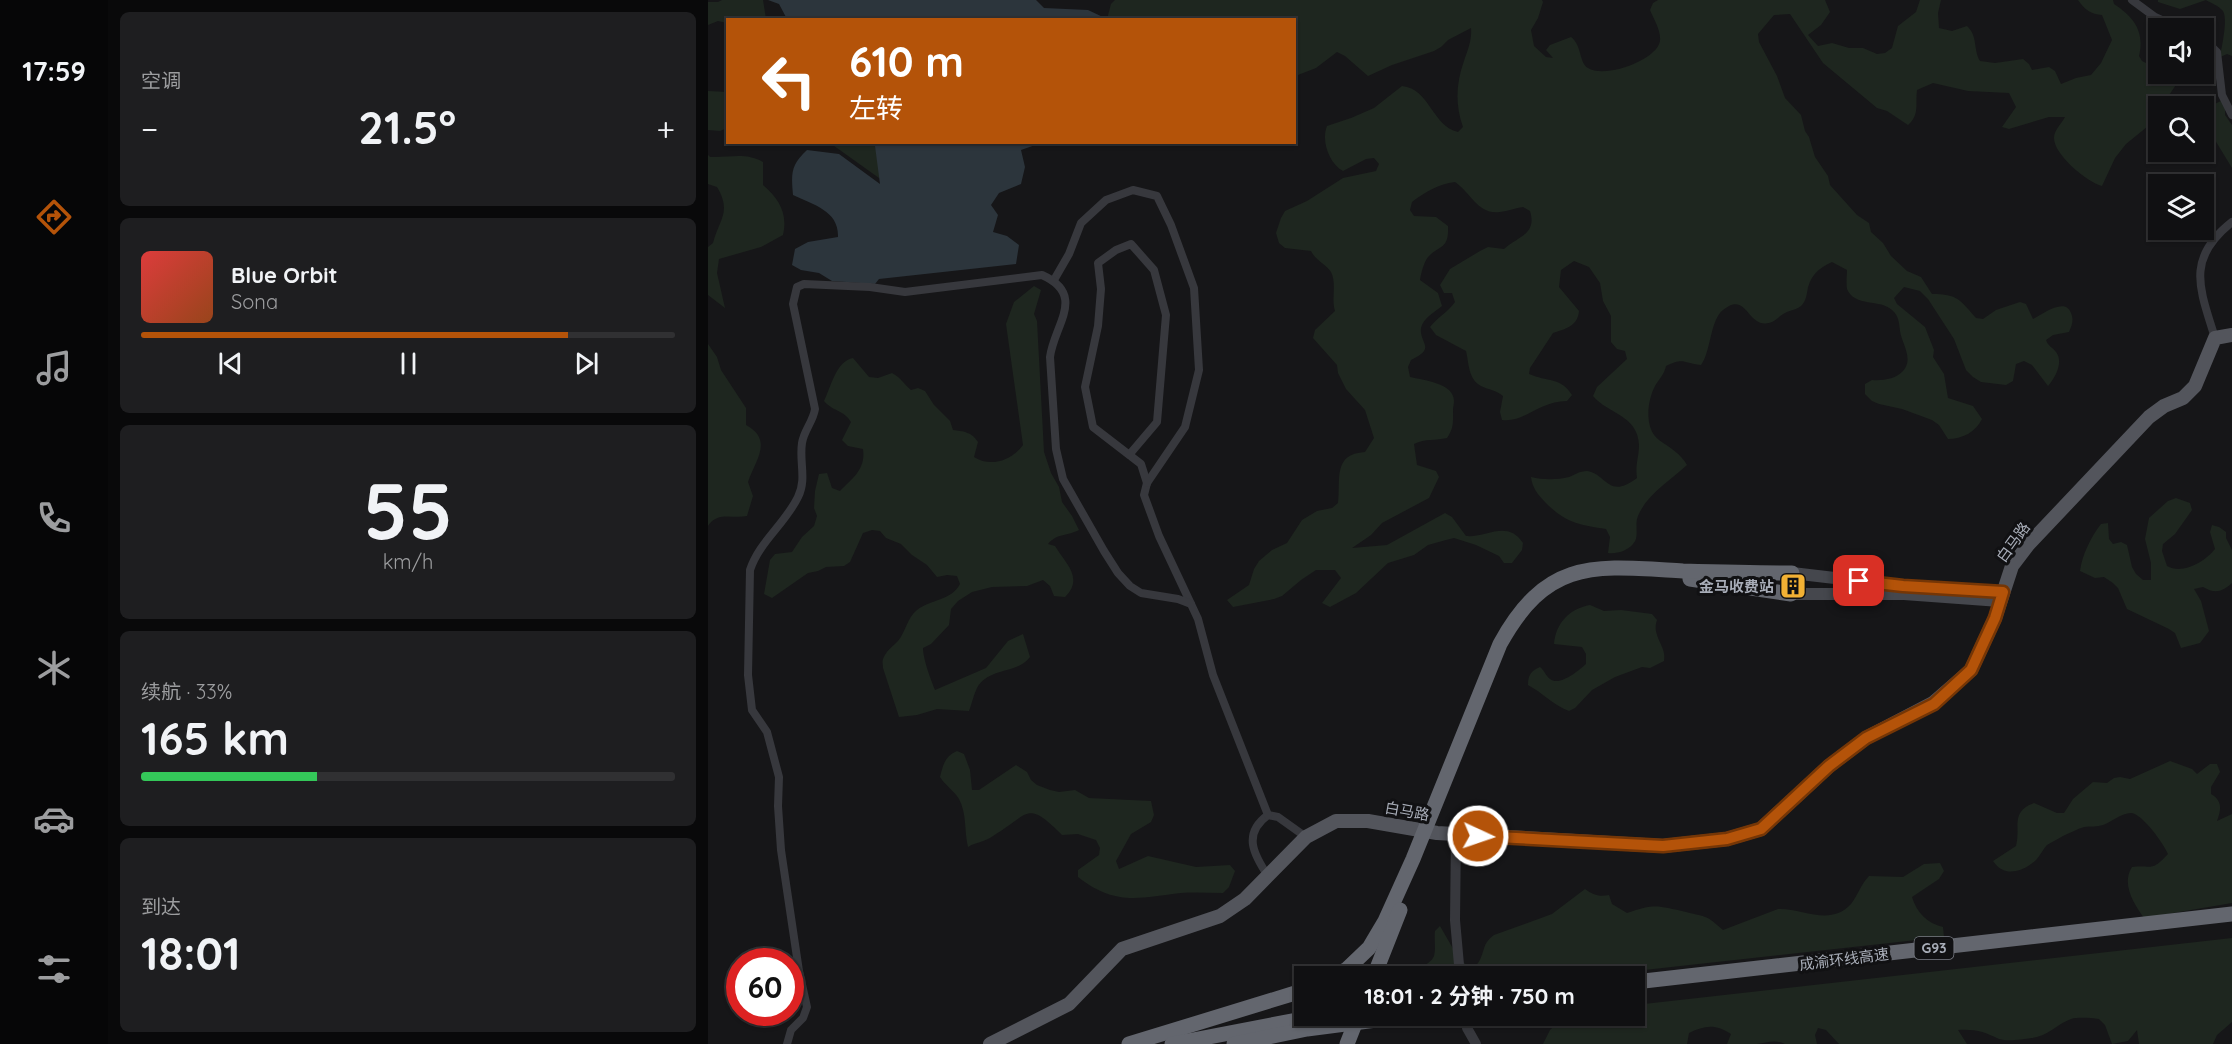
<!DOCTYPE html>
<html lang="zh">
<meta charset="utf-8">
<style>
body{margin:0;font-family:Quicksand,"Noto Sans SC",sans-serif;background:#1e1e20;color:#f1f3f6;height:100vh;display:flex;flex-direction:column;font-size:22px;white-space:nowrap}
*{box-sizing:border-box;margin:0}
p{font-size:20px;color:#9c9d9f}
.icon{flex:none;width:33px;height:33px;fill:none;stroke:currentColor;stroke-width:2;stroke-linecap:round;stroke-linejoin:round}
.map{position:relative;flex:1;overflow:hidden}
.panel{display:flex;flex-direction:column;gap:12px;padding:12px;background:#09090a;width:600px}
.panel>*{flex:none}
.banner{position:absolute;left:18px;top:18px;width:570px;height:126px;border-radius:0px;box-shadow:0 2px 4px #0004,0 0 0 2px #303032;background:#b45309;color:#fff;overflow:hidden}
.fabs{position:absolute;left:1440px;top:18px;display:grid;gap:12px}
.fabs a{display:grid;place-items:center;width:66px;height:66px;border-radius:0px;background:#101012;box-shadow:0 2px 4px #0004,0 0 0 2px #303032;font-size:30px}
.speed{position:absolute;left:18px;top:948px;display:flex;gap:12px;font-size:30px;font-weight:700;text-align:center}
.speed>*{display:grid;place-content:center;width:78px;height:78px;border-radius:50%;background:#101012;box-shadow:0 2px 4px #0004,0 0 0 2px #303032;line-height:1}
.speed .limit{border:9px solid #d22;background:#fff;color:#111}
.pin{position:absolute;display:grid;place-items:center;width:51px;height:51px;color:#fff;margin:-26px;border-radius:12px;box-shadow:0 3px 9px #0006}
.me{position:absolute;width:66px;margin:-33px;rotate:93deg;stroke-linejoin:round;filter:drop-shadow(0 0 4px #0008)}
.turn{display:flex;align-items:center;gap:21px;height:126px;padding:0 24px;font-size:27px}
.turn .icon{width:78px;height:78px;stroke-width:2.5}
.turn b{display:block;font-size:42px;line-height:51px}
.big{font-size:45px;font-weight:700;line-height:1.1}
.panel .widget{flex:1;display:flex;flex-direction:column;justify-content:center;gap:9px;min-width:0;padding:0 21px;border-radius:9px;background:#1e1e20}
.panel .dial{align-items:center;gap:0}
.dial b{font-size:78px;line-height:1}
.song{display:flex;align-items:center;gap:18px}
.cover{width:72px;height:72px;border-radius:9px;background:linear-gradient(135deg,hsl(0 70% 55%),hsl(20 70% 35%))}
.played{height:6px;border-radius:3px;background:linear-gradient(90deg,#b45309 80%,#303032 80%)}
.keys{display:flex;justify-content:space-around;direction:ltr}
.heat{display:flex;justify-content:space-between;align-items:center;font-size:33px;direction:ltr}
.charge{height:9px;border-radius:4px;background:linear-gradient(90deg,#34c759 33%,#303032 0)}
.trip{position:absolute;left:586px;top:966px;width:351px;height:60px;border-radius:0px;background:#101012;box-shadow:0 2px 4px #0004,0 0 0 2px #303032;font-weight:700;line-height:60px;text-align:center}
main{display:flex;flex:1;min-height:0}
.tabs{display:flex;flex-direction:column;width:108px;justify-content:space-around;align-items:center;background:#060607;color:#9c9d9f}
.tabs .icon{width:42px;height:42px}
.tabs .active{color:#b45309}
.tabs b{font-size:27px;color:#f1f3f6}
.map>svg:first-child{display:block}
.green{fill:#1e261f}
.water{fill:#2c353c}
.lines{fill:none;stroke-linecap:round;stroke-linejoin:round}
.minor{stroke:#37383d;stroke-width:8}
.tertiary{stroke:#37383d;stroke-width:10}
.secondary{stroke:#45474d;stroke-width:12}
.primary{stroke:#53555c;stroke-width:14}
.motorway{stroke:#63666e;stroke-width:15}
.route-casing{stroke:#753606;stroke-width:15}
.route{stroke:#b45309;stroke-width:10}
.labels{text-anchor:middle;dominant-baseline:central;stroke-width:6;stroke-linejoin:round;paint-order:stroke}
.shield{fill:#111113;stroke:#7b7e86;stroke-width:1.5}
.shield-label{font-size:14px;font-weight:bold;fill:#a8adb8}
.street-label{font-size:15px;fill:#a8adb8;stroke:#111113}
.poi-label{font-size:15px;font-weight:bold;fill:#a8adb8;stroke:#111113;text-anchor:end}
</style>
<main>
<nav class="tabs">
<b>17:59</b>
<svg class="icon active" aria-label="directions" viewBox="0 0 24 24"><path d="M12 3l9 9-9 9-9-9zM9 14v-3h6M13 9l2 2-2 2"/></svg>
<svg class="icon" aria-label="music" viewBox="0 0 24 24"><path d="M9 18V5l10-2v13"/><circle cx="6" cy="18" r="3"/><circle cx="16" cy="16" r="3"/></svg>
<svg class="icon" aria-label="phone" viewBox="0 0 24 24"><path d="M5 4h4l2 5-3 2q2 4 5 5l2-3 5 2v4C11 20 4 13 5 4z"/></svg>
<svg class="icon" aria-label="climate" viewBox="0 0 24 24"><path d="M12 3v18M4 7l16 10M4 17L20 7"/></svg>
<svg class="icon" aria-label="car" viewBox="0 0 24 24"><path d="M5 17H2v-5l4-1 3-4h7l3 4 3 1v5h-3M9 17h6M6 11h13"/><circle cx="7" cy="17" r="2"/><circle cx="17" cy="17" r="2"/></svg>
<svg class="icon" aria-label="filters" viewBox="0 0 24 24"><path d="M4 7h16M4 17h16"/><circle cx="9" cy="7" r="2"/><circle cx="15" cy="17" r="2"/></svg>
</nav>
<section class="panel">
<div class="widget"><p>空调</p>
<div class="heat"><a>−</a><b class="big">21.5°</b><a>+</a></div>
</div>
<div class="widget">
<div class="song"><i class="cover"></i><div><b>Blue Orbit</b><p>Sona</p></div></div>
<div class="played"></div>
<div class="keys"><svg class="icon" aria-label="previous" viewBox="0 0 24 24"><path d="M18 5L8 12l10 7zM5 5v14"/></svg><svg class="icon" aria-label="pause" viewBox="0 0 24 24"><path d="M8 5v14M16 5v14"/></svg><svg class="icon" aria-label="next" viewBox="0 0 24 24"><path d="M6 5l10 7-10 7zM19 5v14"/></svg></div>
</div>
<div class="widget dial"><b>55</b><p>km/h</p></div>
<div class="widget"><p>续航 · 33%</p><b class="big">165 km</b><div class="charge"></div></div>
<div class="widget"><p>到达</p><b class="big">18:01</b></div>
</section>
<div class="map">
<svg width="1524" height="1044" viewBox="0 0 1524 1044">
<rect width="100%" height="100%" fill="#161618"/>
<g class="green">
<polygon points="14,0 55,0 58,19 20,20 19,23 10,21 0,25 0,2 10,2"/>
<path d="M 407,0 L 834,0 L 835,2 L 830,18 L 823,30 L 826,46 L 838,57 L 845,58 L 838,50 L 842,45 L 863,37 C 874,45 871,63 880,68 C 897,79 949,60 952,41 C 953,30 946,20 942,10 L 945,3 L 950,0 L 1117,0 L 1122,12 L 1113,25 L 1100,35 L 1110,46 L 1124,43 L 1141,48 L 1155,48 L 1169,54 L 1177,53 L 1184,48 L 1190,26 L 1208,12 L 1212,0 L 1233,0 L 1230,13 L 1231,28 L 1244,31 L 1259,26 C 1270,36 1265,49 1272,61 L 1287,63 L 1315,59 L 1321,64 L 1324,70 L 1341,67 L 1347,71 L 1353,84 L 1368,78 L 1383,75 L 1393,63 L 1404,40 L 1394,15 C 1383,14 1377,10 1370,0 L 1405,0 L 1406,4 C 1426,17 1437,32 1431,56 L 1434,61 L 1450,69 L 1450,74 L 1475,74 L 1454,106 L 1461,106 L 1450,106 L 1450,118 L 1418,144 L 1407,158 L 1394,186 C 1379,182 1346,155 1346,138 C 1346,130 1354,123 1357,117 L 1341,117 L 1301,129 L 1294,127 L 1308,107 L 1301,93 L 1260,91 L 1225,83 L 1209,90 C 1207,104 1212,115 1200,125 L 1179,111 L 1169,108 L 1115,63 L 1082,14 L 1066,15 L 1050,34 L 1051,42 L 1069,76 L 1077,98 L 1093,115 L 1097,131 L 1101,137 L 1107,157 L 1120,176 L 1122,185 L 1149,215 L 1161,223 L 1163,232 L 1175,243 L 1183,256 L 1199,271 L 1213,277 L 1224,294 C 1250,294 1252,300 1268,318 L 1275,319 L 1288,310 L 1312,302 L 1318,304 L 1325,319 C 1335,314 1357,297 1363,313 C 1366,320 1364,325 1361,332 L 1345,335 L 1338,340 C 1340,346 1344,347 1348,352 C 1356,362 1347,378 1340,386 L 1324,365 L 1316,361 L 1308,364 L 1305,381 L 1298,385 L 1273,382 L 1265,377 L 1258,370 L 1246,339 L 1220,299 L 1212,291 L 1196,287 L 1186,298 L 1189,304 L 1217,327 L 1226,350 L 1225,357 L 1236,374 L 1240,398 L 1265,406 L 1274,419 C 1268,432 1254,439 1240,439 L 1231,425 L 1224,420 L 1194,409 L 1171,404 L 1164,401 L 1157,394 L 1157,384 L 1164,380 C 1174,381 1188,379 1195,371 C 1206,359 1194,344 1192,331 C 1191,323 1191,316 1184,310 C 1173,299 1146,307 1139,289 C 1138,283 1139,275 1139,270 L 1124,262 C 1110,268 1101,277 1099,293 C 1098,298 1097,301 1094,305 C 1089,310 1082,310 1077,313 C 1071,316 1067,322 1061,323 C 1039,328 1039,290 1015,310 C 1002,320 1003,352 993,365 C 975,363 976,357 958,366 C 956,375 951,379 947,386 C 939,401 936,429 951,440 C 961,447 973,454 979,465 C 962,481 939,494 930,516 C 926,525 932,537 925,544 C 919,551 909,554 900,553 L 902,537 L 898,529 C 871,525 856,522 837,502 C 830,495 824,487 823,477 C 835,480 849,480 861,477 C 866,475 872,471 879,471 C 899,474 900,500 929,478 C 927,465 931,457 931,445 C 930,415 900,414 885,396 L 889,387 L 919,359 L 917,351 L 909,349 L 903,342 L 903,316 L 895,301 L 892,283 L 881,267 L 866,261 L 853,270 L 851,287 L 871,311 C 870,326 857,329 845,333 L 822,368 L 821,374 C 839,382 853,377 864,395 L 859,401 C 831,401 816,423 794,420 L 792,412 L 795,396 C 788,390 781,390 773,386 C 760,379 761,363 758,351 L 728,335 L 722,327 C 730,317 740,312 747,302 L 744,293 L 736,293 L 732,285 L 742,269 L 772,251 L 780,247 L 796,249 C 811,236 829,234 822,211 L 815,207 C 808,208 800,211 792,212 C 770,215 763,193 747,182 C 731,184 717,192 704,202 L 702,210 L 706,216 L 728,217 L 740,226 C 741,250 732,244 720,257 C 716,262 713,273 712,280 L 730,293 L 734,306 C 727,312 715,318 713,328 C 711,343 729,348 703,360 L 700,367 L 702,377 C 715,380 746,383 746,401 C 746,404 745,407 745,410 C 745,422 746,428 739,438 C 728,441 717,438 706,444 L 709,465 L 728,471 L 731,477 L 721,498 L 674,523 L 663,535 L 644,548 L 679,545 L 737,513 L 744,517 L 758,536 C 779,538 799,519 815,543 L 814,550 L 804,563 L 796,563 L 791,556 L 768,545 L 746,538 L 738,540 L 720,545 L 706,555 L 680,563 L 648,593 L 622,607 L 614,603 L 633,578 L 627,570 L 608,570 L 593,580 L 574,596 L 566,599 L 525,607 L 519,600 L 541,585 L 546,569 L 551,561 L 564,550 L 579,543 L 594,520 L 609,511 L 624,508 L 630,503 C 633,480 624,454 657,452 L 666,438 L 657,410 L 638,389 L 630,373 L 629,365 L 605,338 L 607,330 L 627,311 C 623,299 629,284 623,272 C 618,264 608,261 603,251 L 577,248 L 571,243 L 568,233 L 573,218 L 577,211 L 599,201 L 635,178 L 668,171 L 671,164 L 666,158 L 658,159 L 635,171 C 621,163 613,141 619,126 L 643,118 L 666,108 L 694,86 C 722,89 724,126 750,132 L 755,127 C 747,105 748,83 756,61 C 760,49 764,40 763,28 L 740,40 L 733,47 L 726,51 L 684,65 L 660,76 L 637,56 L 629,52 L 608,68 L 590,75 L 587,71 L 586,20 L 399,19 L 403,4 Z"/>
<path d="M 1450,0 L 1524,0 L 1524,56 L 1519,54 L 1512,57 C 1514,46 1520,19 1515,11 C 1511,6 1503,3 1498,0 L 1472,9 L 1450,2 Z"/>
<polygon points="0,91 19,92 19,128 12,131 0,130"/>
<polygon points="1513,101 1517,107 1517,115 1524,125 1524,168 1507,140 1496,134 1496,109"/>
<polygon points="122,143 168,143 178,175 171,178"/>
<path d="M 0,155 L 2,157 C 22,158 37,152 55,162 L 55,185 C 71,199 80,213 75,235 L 53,247 L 11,259 L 9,273 L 17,308 L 0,295 L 0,247 L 5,243 C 11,220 24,212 9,187 L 0,184 Z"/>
<path d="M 326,286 L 333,290 L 326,314 L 329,321 L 336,452 L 343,473 L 351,487 L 354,502 L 364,516 L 371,530 C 360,536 349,533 340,544 L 347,546 C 358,564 376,578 357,597 L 346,596 L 342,586 L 335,580 L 319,586 L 284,587 L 264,592 L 250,601 L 243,609 L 241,625 L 223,644 L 215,648 C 215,659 223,680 227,690 L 278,668 L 300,641 L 315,634 L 322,657 C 310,674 280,667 269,688 C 266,694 264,703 261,711 L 229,709 L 209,715 L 191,717 L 175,668 C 175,665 174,662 175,659 C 178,651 184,647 190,641 C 198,631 199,618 209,610 C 223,599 243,601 252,584 L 249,576 L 239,575 L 229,577 L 219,565 L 204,555 L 193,544 L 178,538 L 172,531 L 164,530 L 155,533 L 142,562 L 136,566 L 118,567 L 110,571 L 100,573 L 64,598 L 56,594 L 62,560 L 67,554 L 84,552 L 94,537 L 106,526 L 109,516 L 106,508 L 107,491 L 111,474 L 119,473 L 124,488 L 132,491 C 145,478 158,469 155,449 L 140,446 L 134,440 L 143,422 C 136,410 124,411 116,401 C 123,387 128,361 145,358 L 161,377 L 170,378 L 184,373 C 192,377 196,384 203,390 L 210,388 L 217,391 L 226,405 L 242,421 L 245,430 C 255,431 264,432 270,442 L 266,457 C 283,468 304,460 315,445 L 298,324 L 306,302 Z"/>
<path d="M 0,344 L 9,357 L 13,370 L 38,408 L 38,425 C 66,440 47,461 40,482 L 45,496 L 39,516 C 25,519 9,511 0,526 Z"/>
<path d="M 1468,498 L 1482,503 L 1484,510 L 1467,534 L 1455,544 L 1454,551 L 1459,566 C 1474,575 1497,562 1507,549 L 1502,532 L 1504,525 L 1511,527 L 1518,532 L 1518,538 L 1524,550 L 1524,583 C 1514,592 1507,594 1495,587 L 1486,589 L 1493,601 L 1501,631 L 1492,643 L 1473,648 L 1467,633 L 1461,629 L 1419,609 L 1410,588 L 1405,583 L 1396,577 L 1387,578 L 1372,571 C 1374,555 1383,537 1393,524 L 1400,523 L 1401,539 L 1405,544 L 1413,542 L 1419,545 L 1424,567 L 1428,574 L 1435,580 L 1443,580 L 1443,563 L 1437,539 L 1441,518 L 1460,501 Z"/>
<path d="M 882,605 L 896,611 L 913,610 L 944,614 L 949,620 C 943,636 959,646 956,661 L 942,668 L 934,667 L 907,677 L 884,690 L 867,708 L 861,711 C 845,705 835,693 820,685 C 820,675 823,671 832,667 C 836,670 838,676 842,679 C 852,687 871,670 878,664 L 878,654 L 874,647 L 846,644 C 848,623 861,609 882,605 Z"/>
<path d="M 249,751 L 256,754 L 262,770 L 264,790 L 271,790 L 308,765 L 319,772 L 323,780 L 329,785 L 342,790 L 351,792 L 367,790 L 381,798 L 443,801 L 446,815 L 443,822 L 423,834 L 408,861 L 411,869 L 440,856 L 488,867 L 522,865 L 527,871 L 521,887 L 515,893 C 501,893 487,892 473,893 C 430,898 407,906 370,877 L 370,870 L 391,855 L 392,848 L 388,840 L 370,834 L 354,835 C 318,799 322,814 285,836 C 277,842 268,842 260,847 C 256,830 259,814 251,799 C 246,791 237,785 232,777 C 235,765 237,756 249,751 Z"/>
<path d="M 1462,761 L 1484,769 L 1489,774 L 1502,764 L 1509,764 L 1512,772 L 1503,787 L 1503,794 C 1515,801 1513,810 1509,821 L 1524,814 L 1524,903 L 1436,918 C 1426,904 1413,884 1424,867 C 1446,865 1443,872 1460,854 C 1456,844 1435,815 1424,813 C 1415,812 1403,822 1395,825 C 1389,827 1383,826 1376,827 C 1369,829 1362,833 1355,836 C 1350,839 1344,842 1339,845 C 1335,849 1332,856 1328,860 C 1315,872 1296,878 1285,861 L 1308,846 C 1313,826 1302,812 1326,803 L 1349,813 L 1356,813 L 1365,799 L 1385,782 L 1399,783 L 1406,778 L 1412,777 L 1422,779 Z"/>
<path d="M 1232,863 L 1236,871 L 1231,879 L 1204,897 C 1209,913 1219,923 1235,927 L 1236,937 L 882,976 L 699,976 C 706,968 722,966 726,956 C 728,949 726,939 727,931 L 732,926 L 751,959 L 764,969 C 779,958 771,945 786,935 L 844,914 L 877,889 C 885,895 891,897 901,895 L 904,904 L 919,913 C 947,903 951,906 978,912 C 1000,918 997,914 1015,930 L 1070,909 C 1095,908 1122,927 1143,904 C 1150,895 1153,884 1161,876 L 1195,877 L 1216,864 Z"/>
<path d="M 1524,938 L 1524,1022 L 1509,1035 L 1505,1044 L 1431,1044 L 1429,1030 L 1420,1041 L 1404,1044 L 1397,1025 L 1391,1019 C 1383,1018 1370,1017 1363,1019 C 1349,1024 1340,1036 1324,1038 C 1315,1039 1300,1042 1291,1039 C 1276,1032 1269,1029 1250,1030 L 1259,1044 L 1131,1044 L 1118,1030 L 1110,1028 L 1107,1035 L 1109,1044 L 1077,1044 C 1067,1039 1059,1043 1049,1044 C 1039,1044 1029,1044 1019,1044 L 1023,1034 C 1008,1024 997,1025 981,1033 L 979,1044 L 835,1044 L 842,1030 L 857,1016 L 927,1016 L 927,1005 Z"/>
</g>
<g class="water">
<polygon points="60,0 328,0 336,8 380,10 399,19 79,19 71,4"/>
<path d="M 169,143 L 333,143 L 313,150 L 317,167 L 313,184 L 291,193 L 283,205 L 290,215 L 285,232 L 299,236 L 311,245 L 308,264 L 171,279 L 167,284 L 124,281 L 111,273 L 93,270 L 84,265 L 87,249 L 100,242 L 130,237 C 131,211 106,205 85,195 C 83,173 83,165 99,150 L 131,154 L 172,184 L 167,146 Z"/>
</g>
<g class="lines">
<g class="minor">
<polyline points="1424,0 1447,17 1471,28"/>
<polyline points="1496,39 1509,52 1514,95 1524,115"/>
<polyline points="346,280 361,254 373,223 398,200 425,190 449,196 463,225 486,288 491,370 477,427 439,483 436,495 451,536 483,604"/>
<path d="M 1507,338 C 1492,289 1477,259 1524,222"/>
<polyline points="421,455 449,422 458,315 446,270 423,244 408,250 390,263 393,289 390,326 377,387 385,427 433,464 439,483"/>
<path d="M 560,876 C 546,855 534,834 560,815 L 570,817 L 598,837"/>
<path d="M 79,1044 L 83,1030 L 95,1018 L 99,1007 L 91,971 L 73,850 L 70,806 L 71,777 L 59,732 L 44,710 L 40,675 L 42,570 C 51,542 77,524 90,497 C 99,479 91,462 94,443 C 96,430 105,422 107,409 L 85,304 L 89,287 L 96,284 L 162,287 L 197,292 L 334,275 C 379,295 346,325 342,357 L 348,449 L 355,479 L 396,551 L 410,573 L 422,586 L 433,593 L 470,599 L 483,604 L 490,619 L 505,675 L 560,815"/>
</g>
<g class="tertiary">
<polyline points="748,834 747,920 752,976"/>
<polyline points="757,1016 759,1028 768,1044"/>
</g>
<g class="secondary">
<polyline points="1084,573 1195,586 1295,592"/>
<polyline points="1083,594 1196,594 1292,601"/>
</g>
<polyline class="primary" points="282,1044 361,1004 414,949 512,916 537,899 598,837 628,821 660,821 729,833 955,846 1019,839 1053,829 1121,766 1158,738 1225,703 1263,670 1287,618 1304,566 1320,545 1441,417 1456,406 1475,398 1487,386 1507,338 1524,335"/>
<g class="motorway">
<polyline points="982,579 1083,594"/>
<path d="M 626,976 L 639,969 L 661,948 L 677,921 L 705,859 L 792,644 C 840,557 887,566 975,571 C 1011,572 1048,573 1084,573"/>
<polyline points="666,976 692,910"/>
<polyline points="927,982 1524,914"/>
<polyline points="421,1044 597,990"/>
<polyline points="464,1044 610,1016"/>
<polyline points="526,1044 599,1029 699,1016"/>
<polyline points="639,1044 650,1016"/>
</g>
</g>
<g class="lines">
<defs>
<polyline id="route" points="770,836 955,846 1019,839 1053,829 1121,766 1158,738 1226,704 1263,670 1287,618 1295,592 1195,586 1151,581"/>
</defs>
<use href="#route" class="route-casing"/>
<use href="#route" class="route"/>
</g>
<defs>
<symbol id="building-square" viewBox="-11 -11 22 22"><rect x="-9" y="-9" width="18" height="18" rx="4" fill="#f2b134" stroke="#111113"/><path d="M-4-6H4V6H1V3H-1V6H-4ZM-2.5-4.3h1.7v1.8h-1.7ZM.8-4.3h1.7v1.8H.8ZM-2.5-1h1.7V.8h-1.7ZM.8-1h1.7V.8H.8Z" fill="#111"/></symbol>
</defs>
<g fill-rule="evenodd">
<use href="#building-square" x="1070" y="571" width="30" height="30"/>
</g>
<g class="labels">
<rect class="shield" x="1206.5" y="937" width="39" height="22" rx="4.5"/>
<g class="shield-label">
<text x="1226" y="948">G93</text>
</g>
<g class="street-label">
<text transform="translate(1305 542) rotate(-54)">白马路</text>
<text transform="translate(699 811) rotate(10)">白马路</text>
<text transform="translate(1136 959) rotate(-7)">成渝环线高速</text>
</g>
<g class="poi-label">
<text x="1066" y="586">金马收费站</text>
</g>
</g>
</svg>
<div class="fabs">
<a><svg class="icon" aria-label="sound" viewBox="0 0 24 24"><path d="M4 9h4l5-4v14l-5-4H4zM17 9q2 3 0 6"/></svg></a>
<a><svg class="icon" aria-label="search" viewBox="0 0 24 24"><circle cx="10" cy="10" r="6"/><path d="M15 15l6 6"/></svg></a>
<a><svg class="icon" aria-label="layers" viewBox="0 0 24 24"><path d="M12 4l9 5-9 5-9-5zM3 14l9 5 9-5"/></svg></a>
</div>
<div class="speed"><div class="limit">60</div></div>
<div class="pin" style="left:1151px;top:581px;background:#d93025"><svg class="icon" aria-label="arrive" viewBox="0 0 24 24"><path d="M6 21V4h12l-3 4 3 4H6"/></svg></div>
<svg class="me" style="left:770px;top:836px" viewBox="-20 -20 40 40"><circle r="17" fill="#b45309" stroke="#fff" stroke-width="3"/><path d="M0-11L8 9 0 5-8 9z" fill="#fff"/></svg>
<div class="trip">18:01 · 2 分钟 · 750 m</div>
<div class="banner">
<div class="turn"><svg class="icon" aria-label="left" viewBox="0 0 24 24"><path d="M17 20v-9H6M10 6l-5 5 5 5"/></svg><div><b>610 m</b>左转</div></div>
</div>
</div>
</main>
